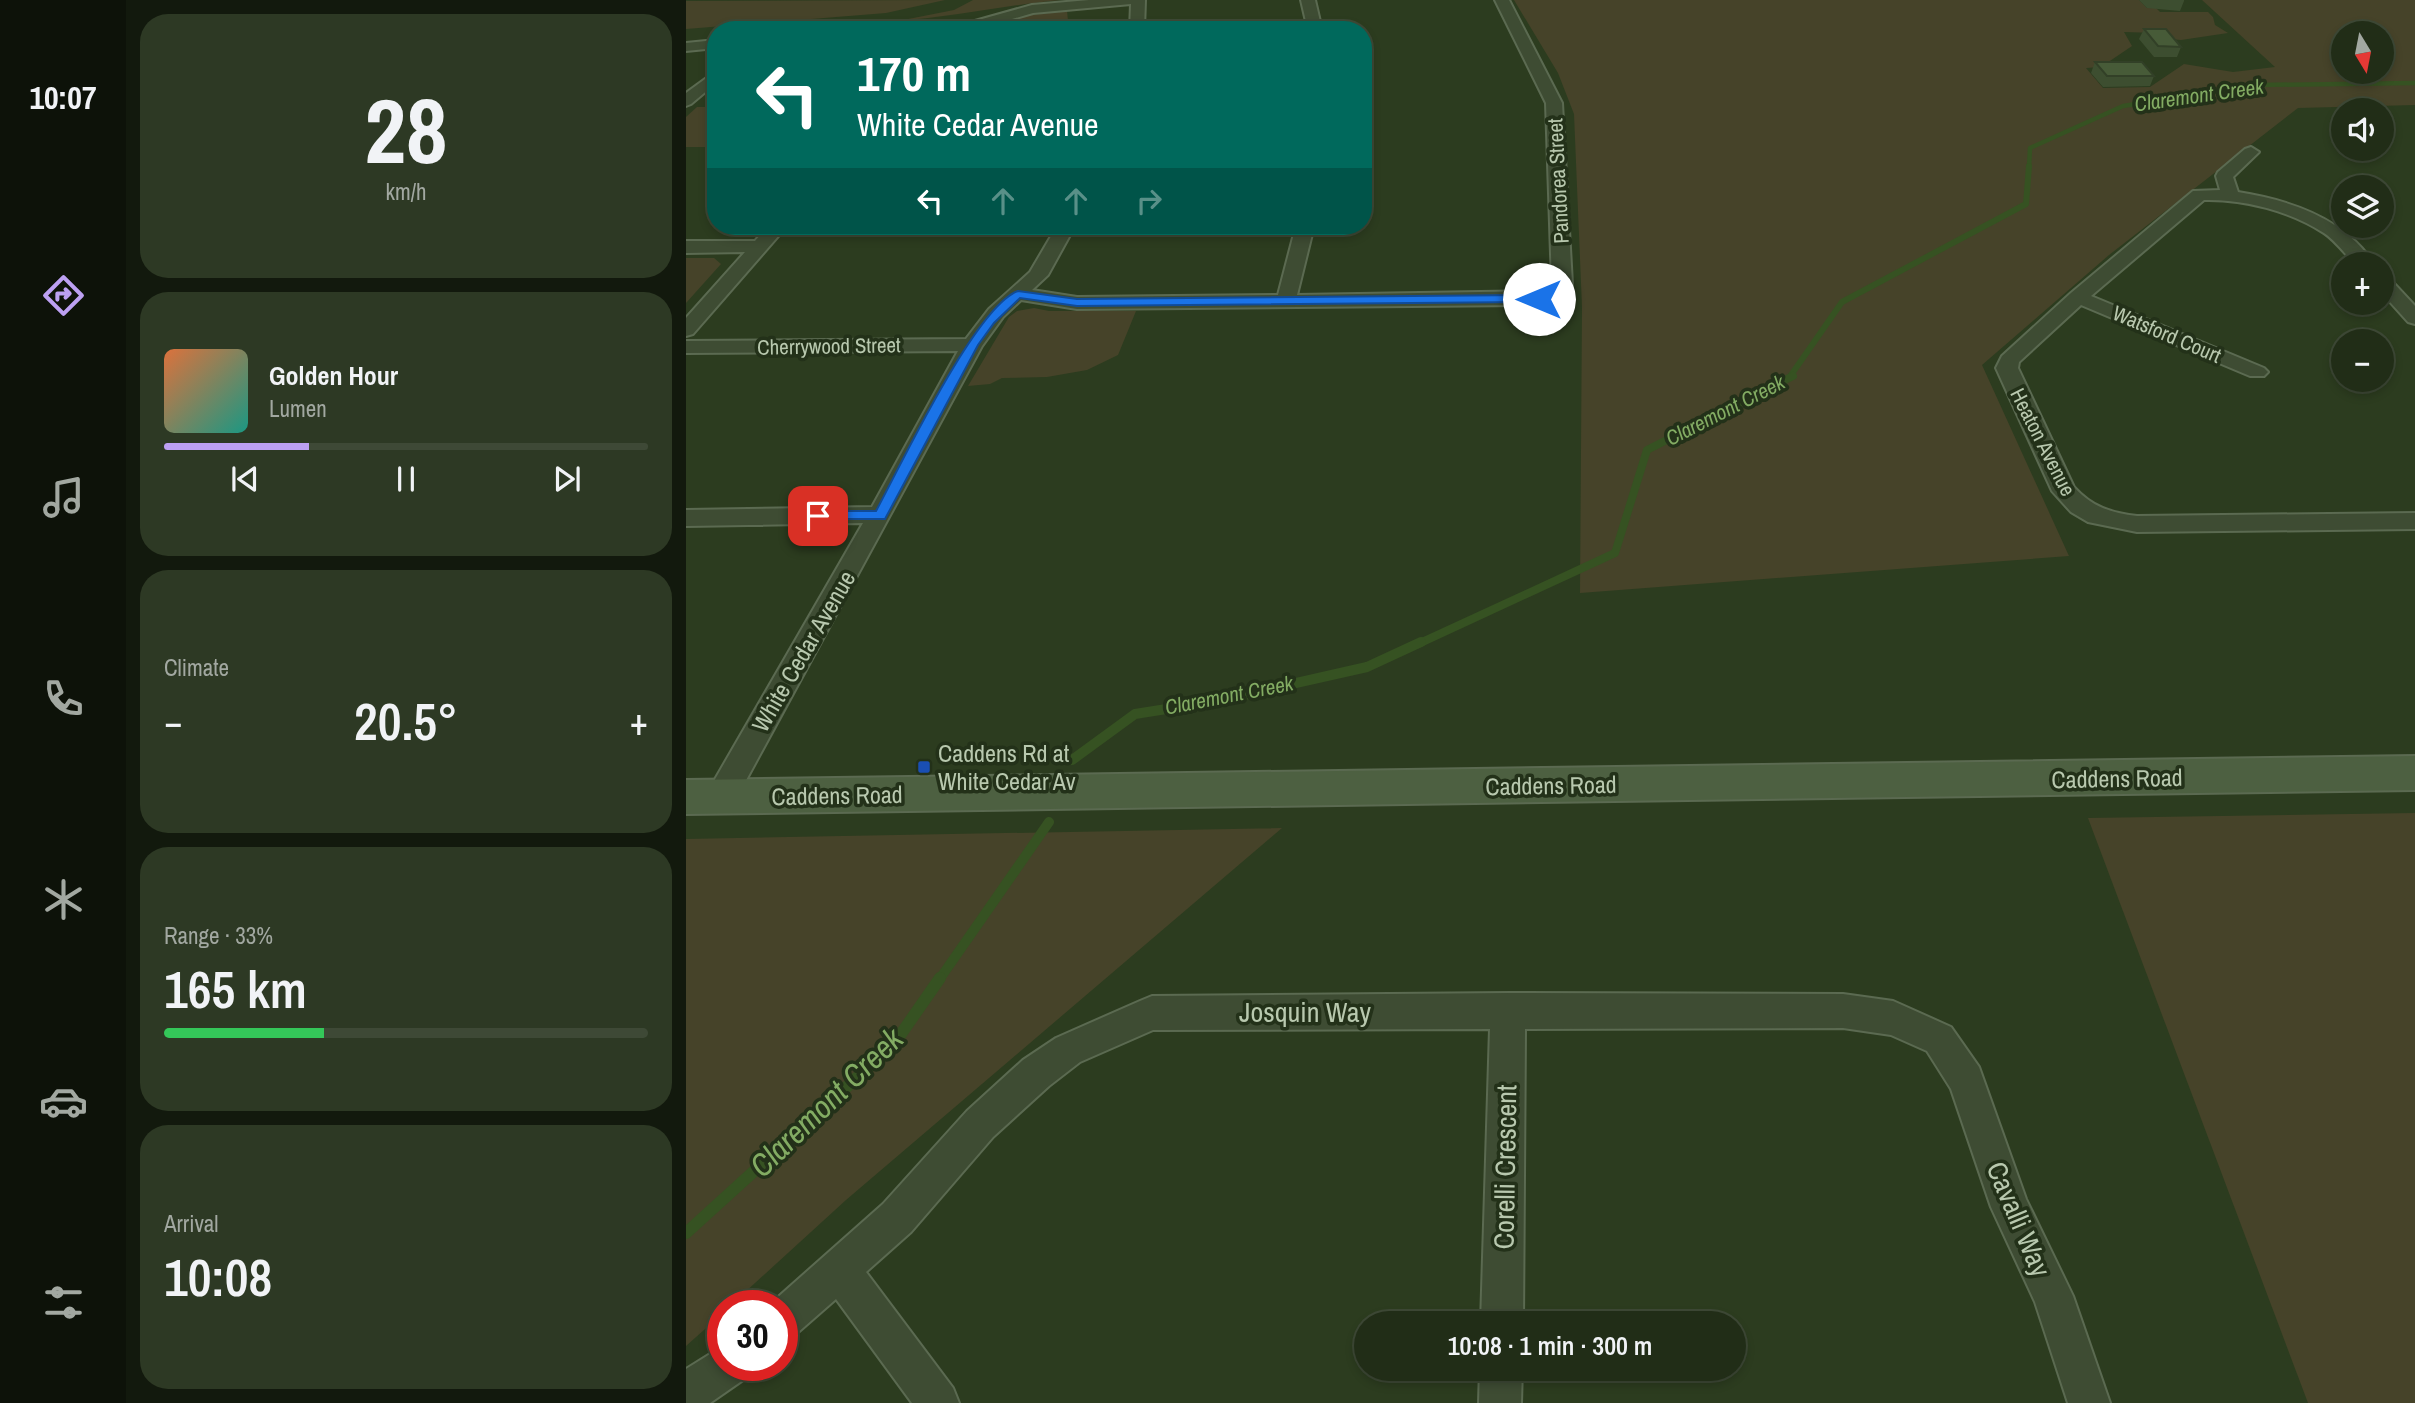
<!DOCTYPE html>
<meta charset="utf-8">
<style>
body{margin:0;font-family:"Archivo Narrow",sans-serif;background:#2d3924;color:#f1f3f6;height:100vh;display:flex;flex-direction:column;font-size:26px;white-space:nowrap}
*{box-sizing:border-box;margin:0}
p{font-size:23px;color:#a2a8a1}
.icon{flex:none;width:38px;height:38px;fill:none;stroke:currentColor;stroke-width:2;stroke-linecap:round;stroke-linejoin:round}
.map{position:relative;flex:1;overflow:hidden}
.drawer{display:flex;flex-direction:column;gap:14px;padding:14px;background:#12190d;width:560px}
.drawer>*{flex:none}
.hud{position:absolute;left:21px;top:21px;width:665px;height:214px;border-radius:28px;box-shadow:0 4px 10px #0003,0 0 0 2px #3e4936;background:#00695c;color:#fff;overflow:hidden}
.needle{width:46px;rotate:170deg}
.buttons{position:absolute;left:1645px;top:21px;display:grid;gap:14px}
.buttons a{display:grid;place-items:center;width:63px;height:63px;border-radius:50%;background:#212d17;box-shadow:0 4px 10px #0003,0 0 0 2px #3e4936;font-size:35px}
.speed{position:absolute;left:21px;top:1290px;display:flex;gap:14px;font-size:35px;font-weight:700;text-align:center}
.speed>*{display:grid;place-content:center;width:91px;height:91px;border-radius:50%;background:#212d17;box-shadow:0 4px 10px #0003,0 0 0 2px #3e4936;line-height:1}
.speed .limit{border:10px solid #d22;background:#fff;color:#111}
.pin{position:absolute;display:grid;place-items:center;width:60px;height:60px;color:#fff;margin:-30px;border-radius:14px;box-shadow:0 4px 10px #0006}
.me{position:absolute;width:77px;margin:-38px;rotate:270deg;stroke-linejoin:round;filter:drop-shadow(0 0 5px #0008)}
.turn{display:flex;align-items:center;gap:24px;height:147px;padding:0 35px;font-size:32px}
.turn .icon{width:91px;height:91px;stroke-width:2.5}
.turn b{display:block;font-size:49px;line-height:60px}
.lanes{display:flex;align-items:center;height:66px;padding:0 35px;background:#0003;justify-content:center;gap:35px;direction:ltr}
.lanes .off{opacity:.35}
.big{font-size:52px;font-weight:600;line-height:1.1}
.drawer .tile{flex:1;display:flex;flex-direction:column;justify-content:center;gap:10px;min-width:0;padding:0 24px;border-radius:28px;background:#2d3924}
.drawer .dial{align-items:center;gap:0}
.dial b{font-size:91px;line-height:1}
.song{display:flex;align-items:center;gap:21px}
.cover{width:84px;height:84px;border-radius:10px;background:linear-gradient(135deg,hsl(20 70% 55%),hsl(170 70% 35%))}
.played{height:7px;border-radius:4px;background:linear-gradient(90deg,#bca0f2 30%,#3e4936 30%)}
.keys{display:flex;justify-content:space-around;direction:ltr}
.heat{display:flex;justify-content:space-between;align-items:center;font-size:38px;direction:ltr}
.charge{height:10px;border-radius:5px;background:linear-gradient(90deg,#34c759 33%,#3e4936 0)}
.trip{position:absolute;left:668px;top:1311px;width:392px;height:70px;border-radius:35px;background:#212d17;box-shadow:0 4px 10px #0003,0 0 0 2px #3e4936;font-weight:600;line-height:70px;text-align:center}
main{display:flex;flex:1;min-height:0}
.tab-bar{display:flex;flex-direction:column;width:126px;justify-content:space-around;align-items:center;background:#0d1209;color:#a2a8a1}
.tab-bar .icon{width:49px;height:49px}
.tab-bar .on{color:#bca0f2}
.tab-bar b{font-size:32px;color:#f1f3f6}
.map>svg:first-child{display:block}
.green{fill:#464329;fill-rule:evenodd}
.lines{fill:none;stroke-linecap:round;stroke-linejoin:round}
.stream-far4{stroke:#365222;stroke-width:4.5}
.stream-far3{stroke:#365222;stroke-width:6}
.stream-far2{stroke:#365222;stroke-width:8}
.stream-far1{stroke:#365222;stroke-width:10}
.stream{stroke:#365222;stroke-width:12}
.street-casing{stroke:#5b6a51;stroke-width:4}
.secondary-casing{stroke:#5b6a51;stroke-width:4}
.street{fill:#3e4c33;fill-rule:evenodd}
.secondary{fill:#4d6041;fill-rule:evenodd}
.wall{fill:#3d4e30}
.building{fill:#475b38;stroke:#324027;stroke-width:2}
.route{fill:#1a73e8;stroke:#114b97;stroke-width:2}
.transit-dot{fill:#1a4fb4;stroke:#233119;stroke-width:2.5}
.labels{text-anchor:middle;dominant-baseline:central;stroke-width:7;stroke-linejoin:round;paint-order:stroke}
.far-water-label{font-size:21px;font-style:italic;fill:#83ac63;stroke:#233119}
.far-street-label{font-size:21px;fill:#b8c8ae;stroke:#233119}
.street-label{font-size:24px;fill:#b8c8ae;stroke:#233119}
.poi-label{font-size:24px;fill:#b8c8ae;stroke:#233119;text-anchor:start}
.near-street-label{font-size:28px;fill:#b8c8ae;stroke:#233119}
.near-water-label{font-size:32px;font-style:italic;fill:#83ac63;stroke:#233119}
</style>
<main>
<nav class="tab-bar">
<b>10:07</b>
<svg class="icon on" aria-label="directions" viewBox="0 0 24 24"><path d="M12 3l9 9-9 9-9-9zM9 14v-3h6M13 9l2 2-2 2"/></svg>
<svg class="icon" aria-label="music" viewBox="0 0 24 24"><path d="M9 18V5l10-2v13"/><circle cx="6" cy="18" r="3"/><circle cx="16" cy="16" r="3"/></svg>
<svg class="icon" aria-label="phone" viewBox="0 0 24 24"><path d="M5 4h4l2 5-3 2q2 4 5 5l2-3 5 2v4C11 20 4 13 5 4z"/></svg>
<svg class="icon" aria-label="climate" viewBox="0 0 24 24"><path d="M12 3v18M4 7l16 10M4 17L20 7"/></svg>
<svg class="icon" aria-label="car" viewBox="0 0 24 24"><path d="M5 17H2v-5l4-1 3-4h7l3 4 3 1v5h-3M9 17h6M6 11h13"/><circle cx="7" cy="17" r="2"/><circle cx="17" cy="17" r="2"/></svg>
<svg class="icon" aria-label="filters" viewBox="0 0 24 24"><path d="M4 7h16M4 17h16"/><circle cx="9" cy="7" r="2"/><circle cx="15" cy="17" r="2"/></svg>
</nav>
<section class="drawer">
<div class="tile dial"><b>28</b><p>km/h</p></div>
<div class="tile">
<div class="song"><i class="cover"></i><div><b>Golden Hour</b><p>Lumen</p></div></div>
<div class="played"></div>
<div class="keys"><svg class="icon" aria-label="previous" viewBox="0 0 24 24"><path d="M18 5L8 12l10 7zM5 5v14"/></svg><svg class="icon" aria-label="pause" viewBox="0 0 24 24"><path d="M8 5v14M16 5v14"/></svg><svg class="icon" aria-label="next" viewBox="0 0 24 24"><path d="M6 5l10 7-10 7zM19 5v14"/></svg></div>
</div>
<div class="tile"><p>Climate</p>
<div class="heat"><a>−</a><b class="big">20.5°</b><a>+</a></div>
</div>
<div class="tile"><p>Range · 33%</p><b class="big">165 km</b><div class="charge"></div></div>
<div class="tile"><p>Arrival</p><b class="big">10:08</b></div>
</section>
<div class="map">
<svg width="1729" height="1403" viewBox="0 0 1729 1403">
<rect width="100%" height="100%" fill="#2c3c1f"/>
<g class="green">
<polygon points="259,0 200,13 0,29 0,1"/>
<path d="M 287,0 L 375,0 C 320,5 267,17 212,21 L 268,10 Z"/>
<path d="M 828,0 L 1453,0 L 1461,8 L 1470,8 L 1474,12 L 1522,12 L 1527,17 L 1529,25 L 1542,33 L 1495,40 L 1474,38 L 1471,33 L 1438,32 L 1446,46 L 1415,67 L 1400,68 L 1417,88 L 1464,87 L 1498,64 L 1547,72 L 1589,67 L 1516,0 L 1729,0 L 1729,105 L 1612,108 L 1423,255 L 1296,365 L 1383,556 L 894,593 L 896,307 L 888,114 L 872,73 ZM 1657,33 L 1696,33 L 1696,72 L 1657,72 Z"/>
<polygon points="381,11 383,30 292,30 336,16"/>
<polygon points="11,107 30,107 30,147 0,147 0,117"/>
<polygon points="0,258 28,258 35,264 0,303"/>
<polygon points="348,308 363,311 450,311 432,355 401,370 361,377 316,378 304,384 282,386 323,317 331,311"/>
<polygon points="1729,813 1729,1403 1622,1403 1402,818"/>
<polygon points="596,828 160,1200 45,1305 37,1306 37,1313 0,1346 0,839"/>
</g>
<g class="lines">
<polyline class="stream-far4" points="1343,167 1344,148 1437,106 1572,85 1729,83"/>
<polyline class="stream-far3" points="1103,378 1156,302 1340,204 1343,166"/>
<polyline class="stream-far2" points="732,644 929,553 961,450 1107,376"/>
<g class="stream-far1">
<polyline points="386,760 449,714 531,701 681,667 735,642"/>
<polyline points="253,980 363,822"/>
</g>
<polyline class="stream" points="0,1233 208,1044 254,978"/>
<defs>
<g id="street">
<polygon points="403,0 459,0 458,30 444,30 445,4 347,13 288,30 198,30 205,26 252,23 271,26 346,5"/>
<polygon points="615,0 629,0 636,30 622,30"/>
<polygon points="809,0 823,0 876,103 886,284 877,299 853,305 391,309 335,300 317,317 296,346 46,806 35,810 24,806 20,797 24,788 177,523 0,526 0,510 186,507 272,351 0,353 0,341 280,339 303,309 344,272 371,226 389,226 362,275 346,290 391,297 592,295 610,226 628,226 611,295 863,291 866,284 860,103"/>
<polygon points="30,40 30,48 0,51 0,43"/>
<polygon points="30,71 30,83 5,104 0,106 0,93"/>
<path d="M 1565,147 L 1573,152 L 1547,177 L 1552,192 C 1603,200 1659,218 1688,264 L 1669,264 C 1659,254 1650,241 1638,233 C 1604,211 1558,199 1518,200 L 1405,296 L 1578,368 L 1582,372 L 1578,376 L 1564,376 L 1395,305 L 1333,362 L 1332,368 L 1388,487 C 1406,507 1425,513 1451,516 L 1729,513 L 1729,529 L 1451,532 L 1402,522 L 1385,512 L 1366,491 L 1310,368 L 1316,356 L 1385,293 L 1507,191 L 1534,190 L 1530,176 L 1532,172 L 1559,149 Z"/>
<polygon points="82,226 101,226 7,334 0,336 0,318 59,252 0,253 0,241 69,241"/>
<polygon points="1696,276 1703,278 1729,306 1729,324 1722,322 1696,293"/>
<polygon points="822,993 1157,994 1207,1001 1265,1027 1293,1067 1340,1199 1387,1296 1424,1403 1382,1403 1349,1302 1305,1207 1265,1089 1241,1051 1205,1035 1157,1028 839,1029 837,1323 795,1323 804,1029 467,1030 394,1062 363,1086 307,1137 225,1232 180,1272 267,1388 273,1403 226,1403 150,1299 110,1334 96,1340 96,1306 82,1306 197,1204 281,1111 337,1060 370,1038 454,1001 466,996"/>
<polygon points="37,1346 37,1365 63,1365 57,1380 24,1403 0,1403 0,1369"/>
<polygon points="794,1368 836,1368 835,1403 793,1403"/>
</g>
<polygon id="secondary" points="1729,756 1729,790 0,814 0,780"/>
</defs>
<use href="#street" class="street-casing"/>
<use href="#secondary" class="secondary-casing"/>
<use href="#street" class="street"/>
<use href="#secondary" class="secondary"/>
</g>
<g class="wall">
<polygon points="1453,0 1498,0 1498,1 1494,11 1461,8"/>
<polygon points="1458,29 1495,47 1491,57 1468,57 1453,39"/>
<polygon points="1409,62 1468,76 1464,86 1417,87 1405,73"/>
</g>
<g class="building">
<polygon points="1458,29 1480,29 1495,47 1472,46"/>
<polygon points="1409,62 1456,62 1468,76 1421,76"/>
</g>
<path class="route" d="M 332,291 L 391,299 L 853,295 L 858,299 L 853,302 L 391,306 L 334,298 L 308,323 L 292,345 L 199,519 L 127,519 L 127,513 L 132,511 L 190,511 C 215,465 289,307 332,291 Z"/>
<rect class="transit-dot" x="231" y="760" width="14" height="14" rx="3.5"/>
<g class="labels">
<g class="far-water-label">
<text transform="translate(1513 95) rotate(-8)">Claremont Creek</text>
<text transform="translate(1039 410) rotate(-27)">Claremont Creek</text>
<text transform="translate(543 695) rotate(-11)">Claremont Creek</text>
</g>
<g class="far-street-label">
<text transform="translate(872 181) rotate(-93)">Pandorea Street</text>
<text transform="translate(1481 334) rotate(23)">Watsford Court</text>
<text transform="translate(143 346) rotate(-1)">Cherrywood Street</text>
<text transform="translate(1357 442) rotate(63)">Heaton Avenue</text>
</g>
<g class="street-label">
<text transform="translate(117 651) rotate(-60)">White Cedar Avenue</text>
<text transform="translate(1431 778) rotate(-1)">Caddens Road</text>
<text transform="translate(865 785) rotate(-1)">Caddens Road</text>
<text transform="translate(151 795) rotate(-1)">Caddens Road</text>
</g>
<g class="poi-label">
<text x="252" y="753">Caddens Rd at<tspan x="252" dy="28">White Cedar Av</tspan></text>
</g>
<g class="near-street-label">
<text x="619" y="1012">Josquin Way</text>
<text transform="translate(819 1167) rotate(-89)">Corelli Crescent</text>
<text transform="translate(1333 1219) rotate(67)">Cavalli Way</text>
</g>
<g class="near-water-label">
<text transform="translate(140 1102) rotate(-44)">Claremont Creek</text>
</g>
</g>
</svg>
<div class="buttons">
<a><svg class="needle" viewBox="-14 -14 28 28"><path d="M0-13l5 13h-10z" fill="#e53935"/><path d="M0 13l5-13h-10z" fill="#a2a8a1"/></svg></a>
<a><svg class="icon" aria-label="sound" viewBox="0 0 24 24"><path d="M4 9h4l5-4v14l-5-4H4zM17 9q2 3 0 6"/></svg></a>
<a><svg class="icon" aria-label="layers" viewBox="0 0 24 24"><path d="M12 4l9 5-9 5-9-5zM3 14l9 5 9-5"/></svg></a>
<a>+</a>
<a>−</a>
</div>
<div class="speed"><div class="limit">30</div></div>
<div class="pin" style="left:132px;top:516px;background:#d93025"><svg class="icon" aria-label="arrive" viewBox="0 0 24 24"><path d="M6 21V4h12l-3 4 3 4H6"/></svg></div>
<svg class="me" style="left:853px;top:299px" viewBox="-20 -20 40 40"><circle r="19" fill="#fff"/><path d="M0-13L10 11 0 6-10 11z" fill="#1a73e8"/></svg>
<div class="trip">10:08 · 1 min · 300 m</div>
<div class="hud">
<div class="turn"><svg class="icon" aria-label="left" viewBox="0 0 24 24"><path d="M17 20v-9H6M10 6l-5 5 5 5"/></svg><div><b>170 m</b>White Cedar Avenue</div></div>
<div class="lanes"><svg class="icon" aria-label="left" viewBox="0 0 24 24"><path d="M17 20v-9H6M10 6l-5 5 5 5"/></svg><svg class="icon off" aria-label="ahead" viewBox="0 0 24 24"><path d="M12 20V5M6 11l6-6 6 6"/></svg><svg class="icon off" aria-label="ahead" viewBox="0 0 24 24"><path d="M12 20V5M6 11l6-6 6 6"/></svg><svg class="icon off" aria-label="right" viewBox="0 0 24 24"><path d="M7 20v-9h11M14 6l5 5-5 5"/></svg></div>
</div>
</div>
</main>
